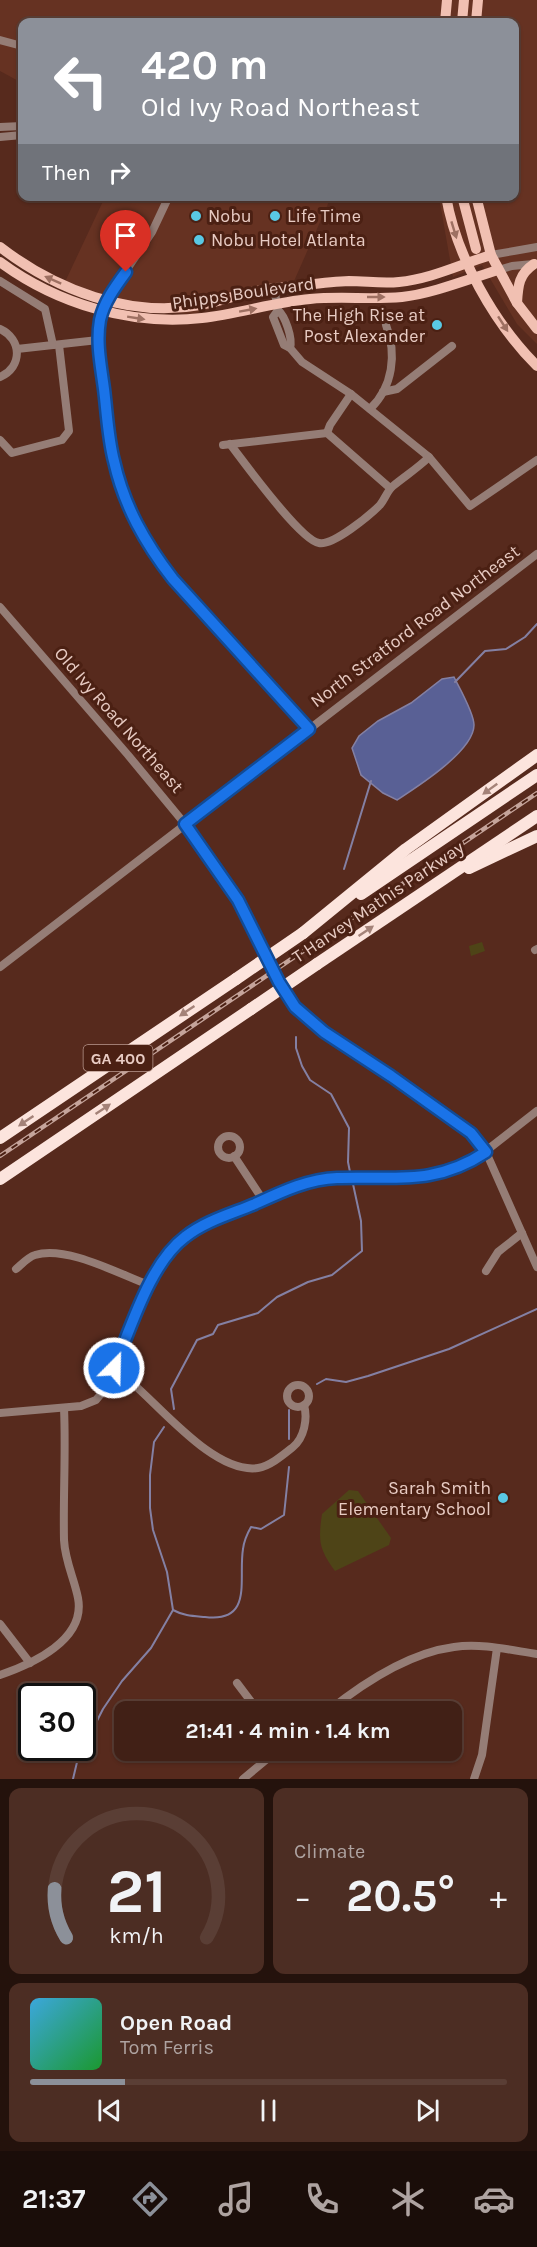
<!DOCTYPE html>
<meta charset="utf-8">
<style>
body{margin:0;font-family:Karla,sans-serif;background:#4c2d23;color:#f1f3f6;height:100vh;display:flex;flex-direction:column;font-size:22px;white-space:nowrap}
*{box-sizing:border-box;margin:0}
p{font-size:20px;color:#aea3a1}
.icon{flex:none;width:33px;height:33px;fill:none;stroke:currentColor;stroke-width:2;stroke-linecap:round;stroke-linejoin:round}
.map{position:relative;height:1779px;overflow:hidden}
.panel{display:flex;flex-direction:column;gap:9px;padding:9px;background:#24120c;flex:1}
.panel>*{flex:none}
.banner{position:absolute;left:18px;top:18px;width:501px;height:183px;border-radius:12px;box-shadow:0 2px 4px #0004,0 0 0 2px #5a3e35;background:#8c9099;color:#fff;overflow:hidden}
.speed{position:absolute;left:18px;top:1683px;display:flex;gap:12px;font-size:30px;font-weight:700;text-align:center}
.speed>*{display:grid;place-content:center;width:78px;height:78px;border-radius:50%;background:#412016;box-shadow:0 2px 4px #0004,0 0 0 2px #5a3e35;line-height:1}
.speed .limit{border:3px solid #111;border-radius:9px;background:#fff;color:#111}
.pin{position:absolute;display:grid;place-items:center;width:51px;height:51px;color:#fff;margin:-62px -26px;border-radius:50% 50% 50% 0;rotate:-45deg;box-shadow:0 0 6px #0007}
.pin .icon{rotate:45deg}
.me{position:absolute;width:66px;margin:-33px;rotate:23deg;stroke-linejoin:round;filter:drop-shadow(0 0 4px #0008)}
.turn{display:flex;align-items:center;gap:21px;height:126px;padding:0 24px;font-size:27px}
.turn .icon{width:78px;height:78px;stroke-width:2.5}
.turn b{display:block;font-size:42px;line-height:51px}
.then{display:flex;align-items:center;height:57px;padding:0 24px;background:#0003;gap:12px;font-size:22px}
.big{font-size:45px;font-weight:700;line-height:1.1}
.panel .card{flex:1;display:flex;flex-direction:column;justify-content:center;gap:9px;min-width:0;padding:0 21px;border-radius:12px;background:#4c2d23}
.panel .dial{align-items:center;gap:0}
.dial svg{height:156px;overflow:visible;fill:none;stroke:#5a3e35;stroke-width:7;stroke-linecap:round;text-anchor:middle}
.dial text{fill:#f1f3f6;stroke:none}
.song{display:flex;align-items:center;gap:18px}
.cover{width:72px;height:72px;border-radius:9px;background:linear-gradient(135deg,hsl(200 70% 55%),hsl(130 70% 35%))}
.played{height:6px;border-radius:3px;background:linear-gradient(90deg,#8c9099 20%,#5a3e35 20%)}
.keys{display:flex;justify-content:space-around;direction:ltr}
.heat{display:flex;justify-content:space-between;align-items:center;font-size:33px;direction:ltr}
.panel .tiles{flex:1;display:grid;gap:9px;grid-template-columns:1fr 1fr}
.card:last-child{grid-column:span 2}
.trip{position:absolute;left:114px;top:1701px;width:348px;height:60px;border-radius:12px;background:#412016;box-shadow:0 2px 4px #0004,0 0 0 2px #5a3e35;font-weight:700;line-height:60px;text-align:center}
.dock{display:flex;height:96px;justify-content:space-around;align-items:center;background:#1a0d09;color:#aea3a1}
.dock .icon{width:42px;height:42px}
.dock .on{color:#8c9099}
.dock b{font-size:27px;color:#f1f3f6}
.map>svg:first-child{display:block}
.built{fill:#663222}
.green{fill:#4e4417}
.water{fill:#596095;stroke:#8480a3;stroke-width:1.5}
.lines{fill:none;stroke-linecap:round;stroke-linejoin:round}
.stream{stroke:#8480a3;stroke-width:2}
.minor{stroke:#957d76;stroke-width:8}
.major{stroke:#f1c0b2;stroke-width:10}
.highway{stroke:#fce4dd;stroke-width:12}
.rail-casing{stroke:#c5a49b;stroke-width:4.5}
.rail{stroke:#4b2013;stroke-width:2;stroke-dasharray:7;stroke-linecap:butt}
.highway-bridge{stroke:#fce4dd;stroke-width:12}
.oneway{fill:#9e7062}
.oneway2{fill:#a48278}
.route-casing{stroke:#114b97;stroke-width:15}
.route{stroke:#1a73e8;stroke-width:10}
.poi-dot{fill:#59c8e4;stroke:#4b2013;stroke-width:2}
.labels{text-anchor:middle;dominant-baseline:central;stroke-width:6;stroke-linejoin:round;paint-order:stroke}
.shield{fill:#4b2013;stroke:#b9988e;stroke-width:1.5}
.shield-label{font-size:16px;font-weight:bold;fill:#e8cbc3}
.poi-label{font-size:18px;fill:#e8cbc3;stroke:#4b2013;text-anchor:start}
.street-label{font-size:18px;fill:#e8cbc3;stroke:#4b2013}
</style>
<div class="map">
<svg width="537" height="1779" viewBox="0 0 537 1779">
<rect width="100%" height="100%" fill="#572a1d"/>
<g class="built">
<polygon points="0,0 537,0 537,344 517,324 482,265 453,277 439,197 514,196 514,22 22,22 22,83 0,71"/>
<polygon points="105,197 331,197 291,288 261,293 193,314 149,312 65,282"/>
</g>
<g class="green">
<polygon points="482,942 485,951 471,956 469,946"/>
<path d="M 349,1490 L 358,1491 L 391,1538 L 389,1545 L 335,1571 C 319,1549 318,1541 322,1514 Z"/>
</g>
<path class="water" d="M 454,677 C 460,689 474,713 474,725 C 474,751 417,787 397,800 L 383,793 L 361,775 L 352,748 L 359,736 L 378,721 L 411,703 L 442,679 Z"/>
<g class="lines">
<g class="stream">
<polyline points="455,682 485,651 506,649 525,637 537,624"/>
<polyline points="344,869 371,781"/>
<polyline points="296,1037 296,1048 302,1066 310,1080 331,1094 349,1128 348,1162 350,1172"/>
<polyline points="317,1384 326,1379 346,1382 368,1376 449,1349 537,1309"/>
<polyline points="174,1409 171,1389 197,1340 213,1334 218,1325 258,1313 277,1297 308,1282 332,1275 362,1251 361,1221 353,1184"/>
<polyline points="289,1439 289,1410"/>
<path d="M 173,1610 C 184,1616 193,1616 205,1617 C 254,1623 238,1579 243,1549 C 244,1541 247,1534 251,1527 L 261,1529 L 284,1515 L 289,1467"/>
<polyline points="73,1779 78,1758 103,1709 122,1681 151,1648 173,1610 167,1572 153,1530 150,1508 150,1475 154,1442 164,1427"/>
</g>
<g class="minor">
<polyline points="0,40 22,46"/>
<polyline points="0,127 22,126"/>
<polyline points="0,137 22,135"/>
<polyline points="169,196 152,232 111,293 101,318 98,340 111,447 118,479 140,531 173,579 309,728"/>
<polyline points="491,255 537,247"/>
<polyline points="498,270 512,266 533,264"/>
<polyline points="0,281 45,309 53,345"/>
<path d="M 274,288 L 278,310 C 285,316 293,338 290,348"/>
<polyline points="278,310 273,317 284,345 290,348 302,362 351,394 429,457 470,506 537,460"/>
<path d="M 0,329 C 22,339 23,367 0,377"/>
<polyline points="17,349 98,340"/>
<polyline points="383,392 397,389 452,346"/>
<path d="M 370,409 C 393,387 397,354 386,325"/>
<polyline points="327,433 330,425 351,394"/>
<polyline points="0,440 12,453 62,440 69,431 59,345"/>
<path d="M 230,444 C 244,462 300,540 319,543 C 333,546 370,515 380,505 C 385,499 387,491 393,486 C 405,476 418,468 429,457"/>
<polyline points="223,445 327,433 390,488"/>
<polyline points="0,607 128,755 185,824 238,900 279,983 295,1007 314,1025 391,1076 479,1141 486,1152 537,1267"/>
<polyline points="535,950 537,949"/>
<polyline points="0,967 537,554"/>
<circle cx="229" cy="1147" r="11"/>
<polyline points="234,1156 263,1200"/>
<path d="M 16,1269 C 22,1264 28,1257 35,1255 C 66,1245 119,1274 149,1285"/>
<polyline points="486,1271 498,1252 522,1233"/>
<path d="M 114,1368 C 151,1393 210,1475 258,1468 C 270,1466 283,1455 293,1447 C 304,1438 308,1419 304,1405"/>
<circle cx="298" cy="1396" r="11"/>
<polyline points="0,1413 81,1406 96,1400 106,1388 149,1285 160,1265 174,1246 193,1231 307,1183 336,1178 422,1177 447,1172 473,1161 537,1111"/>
<polyline points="0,1624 30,1663"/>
<path d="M 0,1675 C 32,1664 86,1640 78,1598 C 74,1578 65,1561 64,1540 C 63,1496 66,1452 64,1408"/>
<polyline points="237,1683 259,1712"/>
<path d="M 327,1712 C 363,1683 408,1653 454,1647 C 481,1643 510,1650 537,1654"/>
<polyline points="243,1779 278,1750"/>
<polyline points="474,1779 482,1755 497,1648"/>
</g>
<g class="major">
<polyline points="445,22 447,0"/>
<polyline points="462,22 464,0"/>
<polyline points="476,22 478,0"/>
<path d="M 446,196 C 456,256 494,323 537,366"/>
<polyline points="462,196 476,249"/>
<polyline points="476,196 491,255 517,303 537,329"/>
<path d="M 0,247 C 56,290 129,318 200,305 C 226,300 250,290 276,288 C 300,286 325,282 349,281 C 366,281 382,284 399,282 C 431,279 461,264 491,255"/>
<path d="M 0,262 C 57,304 131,326 202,318 C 238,314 274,302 310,299 C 341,296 372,300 402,297 C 431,294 469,279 498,270"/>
<path d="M 517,303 C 518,285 519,274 534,264"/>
</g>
<g class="highway">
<polyline points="469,868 537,836"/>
<polyline points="361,894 537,775"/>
<polyline points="303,933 406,849 537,755"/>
<polyline points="317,964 537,816"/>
<polyline points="0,1138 236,979"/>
<polyline points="0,1179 251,1009"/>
</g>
<defs>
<polyline id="rail" points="0,1156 537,793"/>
</defs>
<use href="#rail" class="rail-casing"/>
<use href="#rail" class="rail"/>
<g class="highway-bridge">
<polyline points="236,979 303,933"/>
<polyline points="251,1009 317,964"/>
</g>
</g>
<defs><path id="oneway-solid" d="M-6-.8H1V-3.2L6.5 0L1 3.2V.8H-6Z" transform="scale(1.5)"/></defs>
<g class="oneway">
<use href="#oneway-solid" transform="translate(454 230) rotate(73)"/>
<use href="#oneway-solid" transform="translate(53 280) rotate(-156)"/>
<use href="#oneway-solid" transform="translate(376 297)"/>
<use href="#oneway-solid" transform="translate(248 310) rotate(-10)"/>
<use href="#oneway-solid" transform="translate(136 318) rotate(9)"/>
<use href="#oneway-solid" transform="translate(503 324) rotate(57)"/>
</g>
<g class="oneway2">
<use href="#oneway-solid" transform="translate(490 789) rotate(144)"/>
<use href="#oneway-solid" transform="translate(366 931) rotate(-34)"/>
<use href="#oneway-solid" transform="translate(187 1011) rotate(146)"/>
<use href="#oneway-solid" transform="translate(103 1109) rotate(-34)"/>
<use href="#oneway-solid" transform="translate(26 1121) rotate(146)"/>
</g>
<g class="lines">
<defs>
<path id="route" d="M 114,1368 C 131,1328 150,1263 185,1237 C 205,1221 231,1214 255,1204 C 281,1192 308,1179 337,1178 C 394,1176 435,1186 486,1152 L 471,1133 L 391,1076 L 324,1032 L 295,1007 L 279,982 L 238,900 L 185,824 L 309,729 L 173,579 C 145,543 124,506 114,461 C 108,438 107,413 104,389 C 101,366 96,343 100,320 C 104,302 115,287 126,272"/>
</defs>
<use href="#route" class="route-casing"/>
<use href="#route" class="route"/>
</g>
<g class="poi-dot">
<circle cx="196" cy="216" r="6"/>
<circle cx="275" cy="216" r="6"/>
<circle cx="199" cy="240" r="6"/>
<circle cx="437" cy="325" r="6"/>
<circle cx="503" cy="1498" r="6"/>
</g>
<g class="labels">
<rect class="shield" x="83.5" y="1045" width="69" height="26" rx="4.5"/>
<g class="shield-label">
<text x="118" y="1058">GA 400</text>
</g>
<g class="poi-label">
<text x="208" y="216">Nobu</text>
<text x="287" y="216">Life Time</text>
<text x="211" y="240">Nobu Hotel Atlanta</text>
<text x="425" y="315" text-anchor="end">The High Rise at<tspan x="425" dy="21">Post Alexander</tspan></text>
<text x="491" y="1488" text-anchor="end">Sarah Smith<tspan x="491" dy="21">Elementary School</tspan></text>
</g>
<g class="street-label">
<text transform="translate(243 293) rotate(-8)">Phipps Boulevard</text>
<text transform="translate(415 626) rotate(-37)">North Stratford Road Northeast</text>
<text transform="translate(119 720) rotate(49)">Old Ivy Road Northeast</text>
<text transform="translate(378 902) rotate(-34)">T Harvey Mathis Parkway</text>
</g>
</g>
</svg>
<div class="speed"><div class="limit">30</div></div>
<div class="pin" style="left:126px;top:272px;background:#d93025"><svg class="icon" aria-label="arrive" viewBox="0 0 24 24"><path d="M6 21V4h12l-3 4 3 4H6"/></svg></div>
<svg class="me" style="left:114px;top:1368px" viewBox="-20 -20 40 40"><circle r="17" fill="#1a73e8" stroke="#fff" stroke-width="3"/><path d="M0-11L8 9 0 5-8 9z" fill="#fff"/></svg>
<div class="trip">21:41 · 4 min · 1.4 km</div>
<div class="banner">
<div class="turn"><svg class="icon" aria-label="left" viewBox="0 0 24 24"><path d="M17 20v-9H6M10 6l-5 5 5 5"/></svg><div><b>420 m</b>Old Ivy Road Northeast</div></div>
<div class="then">Then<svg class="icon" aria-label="right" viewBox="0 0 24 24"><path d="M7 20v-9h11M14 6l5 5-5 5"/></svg></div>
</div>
</div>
<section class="panel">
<div class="tiles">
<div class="card dial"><svg viewBox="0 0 100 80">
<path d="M14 69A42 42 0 1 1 86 69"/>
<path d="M14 69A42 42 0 0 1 8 44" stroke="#8c9099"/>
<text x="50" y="56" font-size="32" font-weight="700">21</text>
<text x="50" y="72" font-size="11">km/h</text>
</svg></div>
<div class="card"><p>Climate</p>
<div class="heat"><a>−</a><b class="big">20.5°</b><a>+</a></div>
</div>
<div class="card">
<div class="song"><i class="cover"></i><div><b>Open Road</b><p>Tom Ferris</p></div></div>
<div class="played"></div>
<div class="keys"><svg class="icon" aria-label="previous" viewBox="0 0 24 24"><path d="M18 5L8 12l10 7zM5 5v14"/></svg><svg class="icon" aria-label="pause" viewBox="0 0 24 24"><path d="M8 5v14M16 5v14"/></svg><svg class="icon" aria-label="next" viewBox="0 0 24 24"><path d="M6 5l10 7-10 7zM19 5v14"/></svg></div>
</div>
</div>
</section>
<nav class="dock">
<b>21:37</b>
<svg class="icon on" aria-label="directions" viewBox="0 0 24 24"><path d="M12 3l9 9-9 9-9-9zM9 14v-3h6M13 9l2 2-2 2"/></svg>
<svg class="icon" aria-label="music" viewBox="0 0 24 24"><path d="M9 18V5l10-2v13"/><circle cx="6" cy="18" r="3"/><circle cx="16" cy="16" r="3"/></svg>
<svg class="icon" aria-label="phone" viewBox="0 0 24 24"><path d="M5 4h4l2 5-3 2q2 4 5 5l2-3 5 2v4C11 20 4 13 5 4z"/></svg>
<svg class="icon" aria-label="climate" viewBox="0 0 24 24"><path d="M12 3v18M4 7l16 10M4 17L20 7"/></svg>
<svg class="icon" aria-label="car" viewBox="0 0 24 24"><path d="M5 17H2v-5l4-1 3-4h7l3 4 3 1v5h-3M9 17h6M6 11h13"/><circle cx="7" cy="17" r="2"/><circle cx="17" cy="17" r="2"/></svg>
</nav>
